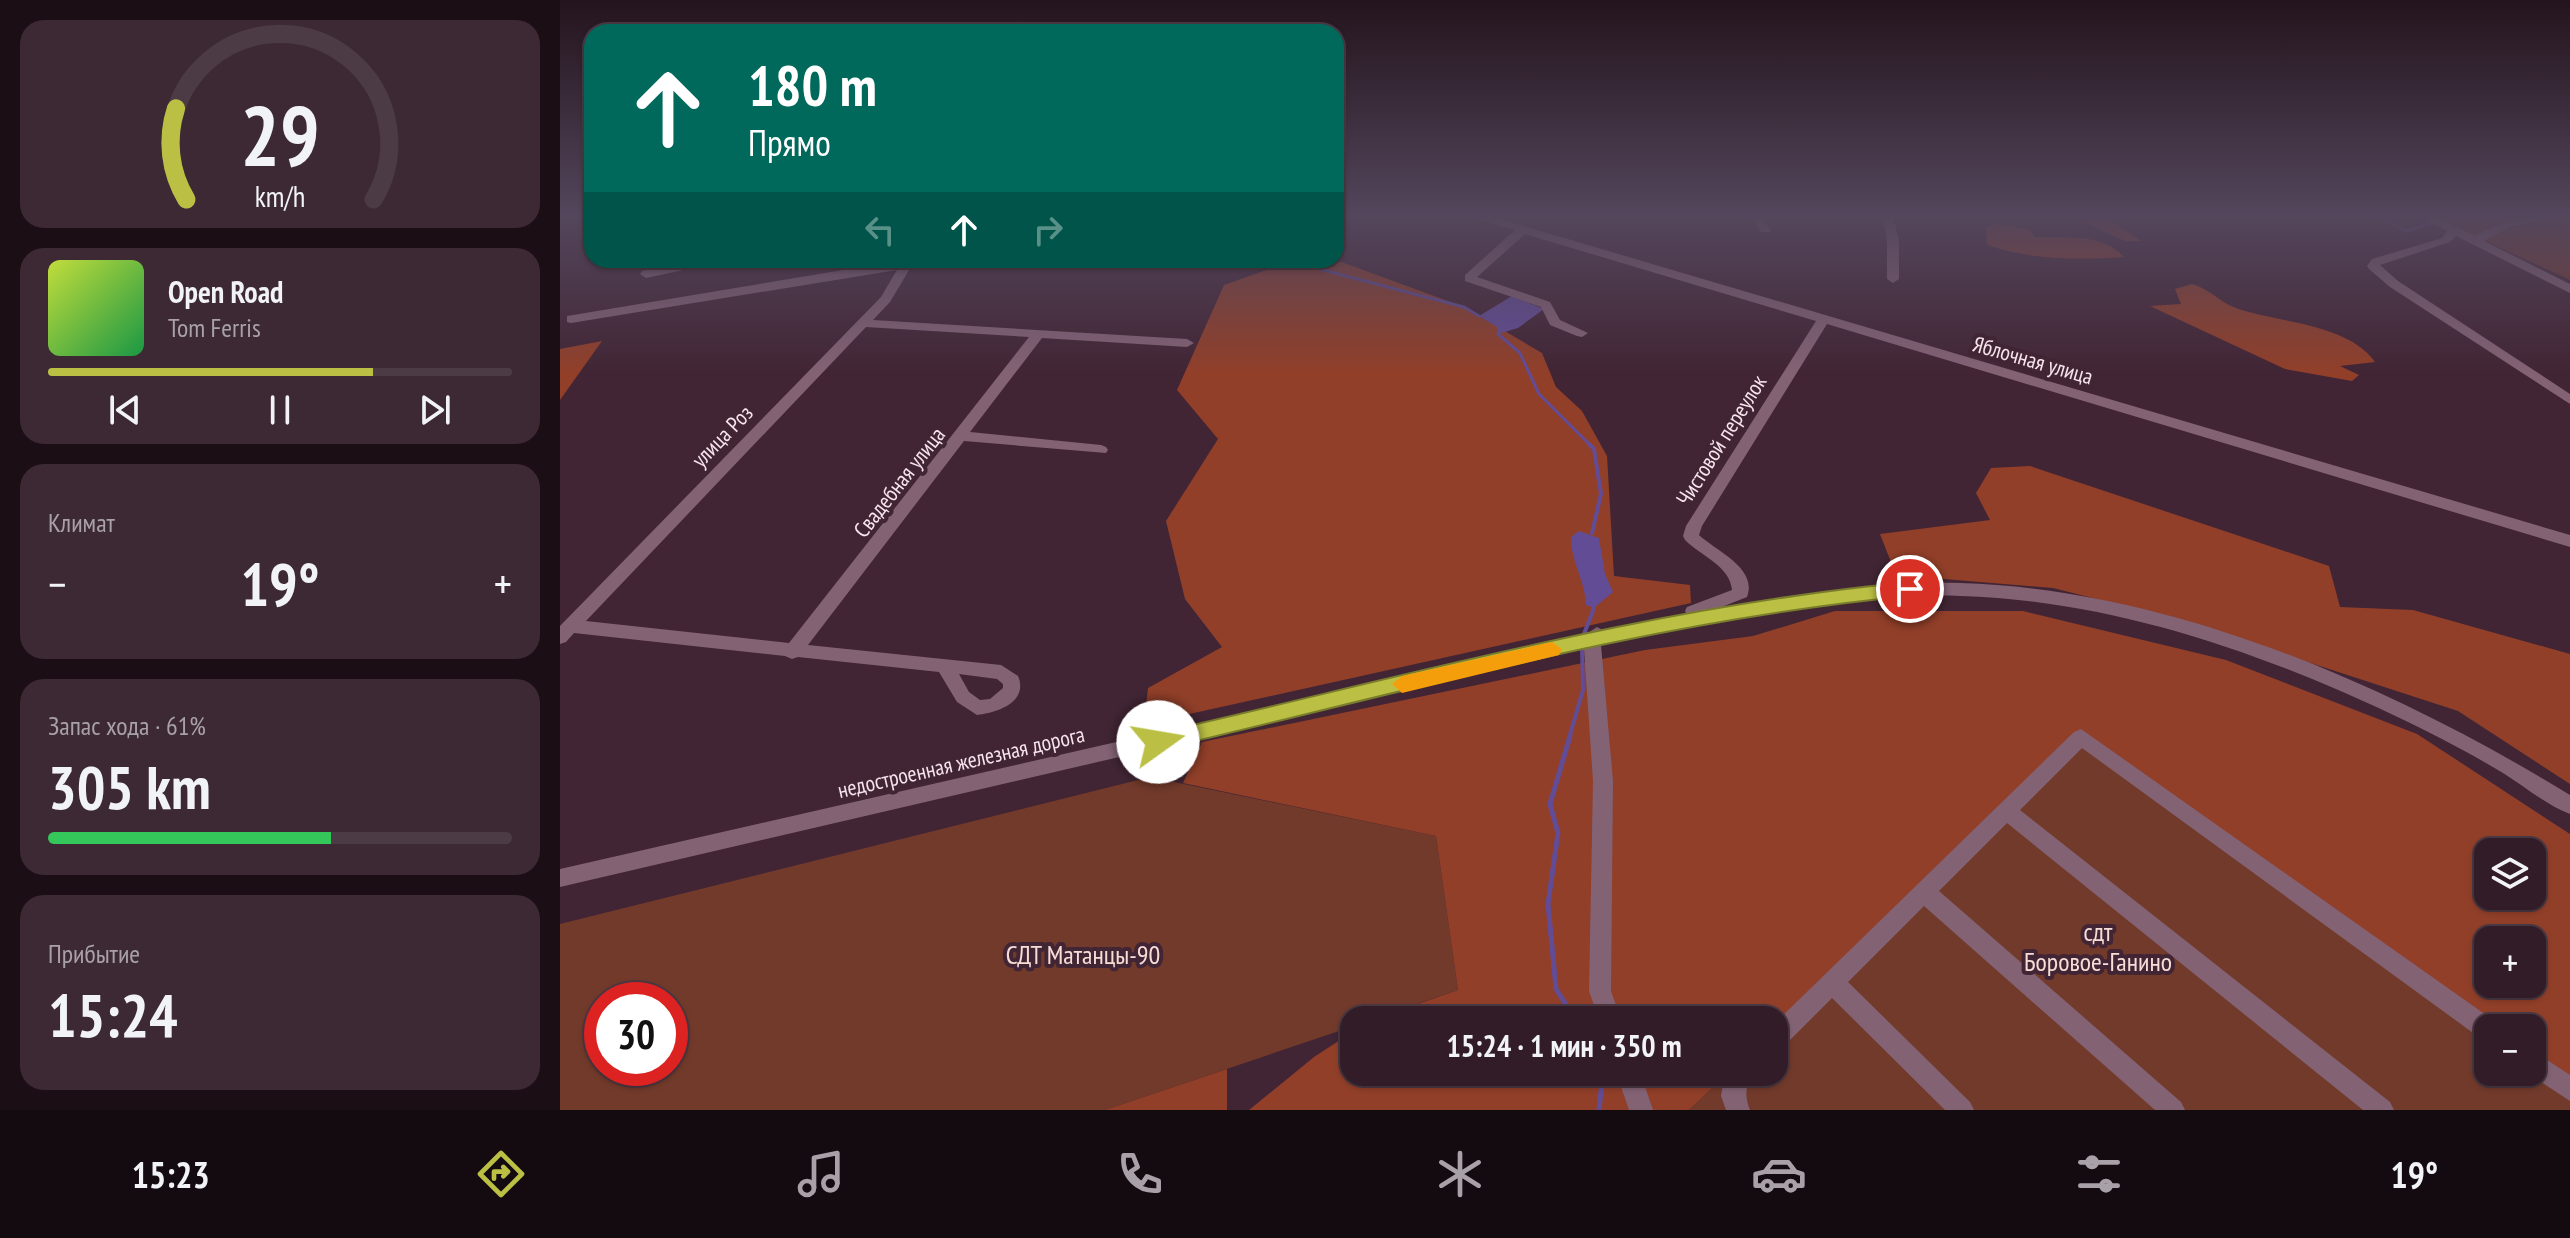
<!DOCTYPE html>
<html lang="ru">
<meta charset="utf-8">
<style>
body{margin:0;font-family:"PT Sans Narrow",sans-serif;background:#3d2933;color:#f1f3f6;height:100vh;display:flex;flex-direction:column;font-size:30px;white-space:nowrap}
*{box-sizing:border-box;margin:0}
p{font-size:26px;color:#a8a1a7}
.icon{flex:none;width:44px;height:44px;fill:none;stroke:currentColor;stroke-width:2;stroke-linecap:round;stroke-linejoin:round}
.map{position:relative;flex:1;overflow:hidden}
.panel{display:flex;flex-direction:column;gap:20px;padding:20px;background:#1b0f15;width:560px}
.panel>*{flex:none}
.top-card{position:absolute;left:24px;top:24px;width:760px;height:244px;border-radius:24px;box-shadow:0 2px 6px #0004,0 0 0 2px #4c3a44;background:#00695c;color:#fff;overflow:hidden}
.fabs{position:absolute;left:1914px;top:838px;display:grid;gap:16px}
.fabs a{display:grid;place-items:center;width:72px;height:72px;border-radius:16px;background:#311c27;box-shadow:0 2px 6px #0004,0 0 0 2px #4c3a44;font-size:40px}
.speed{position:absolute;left:24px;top:982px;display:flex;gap:16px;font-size:40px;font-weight:700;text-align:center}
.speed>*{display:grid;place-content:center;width:104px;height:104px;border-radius:50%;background:#311c27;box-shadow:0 2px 6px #0004,0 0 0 2px #4c3a44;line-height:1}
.speed .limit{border:12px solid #d22;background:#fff;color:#111}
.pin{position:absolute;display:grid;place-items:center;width:68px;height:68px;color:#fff;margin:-34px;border:4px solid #fff;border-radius:50%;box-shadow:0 2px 8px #0007}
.me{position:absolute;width:88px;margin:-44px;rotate:77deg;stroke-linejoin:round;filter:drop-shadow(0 0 6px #0008)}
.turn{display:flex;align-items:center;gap:28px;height:168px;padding:0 32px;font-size:36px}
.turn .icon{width:104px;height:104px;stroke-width:2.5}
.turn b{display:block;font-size:56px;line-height:68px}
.lanes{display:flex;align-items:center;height:76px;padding:0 32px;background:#0003;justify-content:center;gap:40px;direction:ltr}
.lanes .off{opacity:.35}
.big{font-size:60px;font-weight:700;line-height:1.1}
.panel .tile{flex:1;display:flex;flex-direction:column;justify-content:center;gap:12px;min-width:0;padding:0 28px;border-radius:24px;background:#3d2933}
.panel .dial{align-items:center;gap:0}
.dial svg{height:208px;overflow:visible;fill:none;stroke:#4c3a44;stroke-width:7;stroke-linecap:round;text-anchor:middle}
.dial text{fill:#f1f3f6;stroke:none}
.song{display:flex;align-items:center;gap:24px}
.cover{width:96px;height:96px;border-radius:12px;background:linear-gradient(135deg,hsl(70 70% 55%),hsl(140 70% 35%))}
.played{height:8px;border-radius:4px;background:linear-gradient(90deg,#bbc044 70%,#4c3a44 70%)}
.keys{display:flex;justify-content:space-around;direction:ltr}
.heat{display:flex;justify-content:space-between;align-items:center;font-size:44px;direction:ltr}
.charge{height:12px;border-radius:6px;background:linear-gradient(90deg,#34c759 61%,#4c3a44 0)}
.trip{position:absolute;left:780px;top:1006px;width:448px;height:80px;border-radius:24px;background:#311c27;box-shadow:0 2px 6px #0004,0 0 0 2px #4c3a44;font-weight:700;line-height:80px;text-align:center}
.menu{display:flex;height:128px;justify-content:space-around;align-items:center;background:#140b10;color:#a8a1a7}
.menu .icon{width:56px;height:56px}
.menu .active{color:#bbc044}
.menu b{font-size:36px;color:#f1f3f6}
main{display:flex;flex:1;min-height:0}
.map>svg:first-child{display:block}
.green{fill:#723a2b;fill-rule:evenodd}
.forest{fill:#913f29;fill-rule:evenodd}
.water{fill:#624c96}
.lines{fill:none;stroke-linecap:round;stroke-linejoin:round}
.stream-far2{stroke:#624c96;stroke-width:3}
.stream-far1{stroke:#624c96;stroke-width:4}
.stream{stroke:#624c96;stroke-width:5}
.minor{fill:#836274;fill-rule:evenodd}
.route{fill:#bbc044;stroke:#7a7d2c;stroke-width:2}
.slow{fill:#f59e0b}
.labels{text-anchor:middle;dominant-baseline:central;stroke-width:8;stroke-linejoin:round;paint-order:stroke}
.street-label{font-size:22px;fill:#f7e4ed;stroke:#412534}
.near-park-label{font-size:26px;fill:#f6ddd6;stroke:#412534}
</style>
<main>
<section class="panel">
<div class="tile dial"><svg viewBox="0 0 100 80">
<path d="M14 69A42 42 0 1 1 86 69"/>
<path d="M14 69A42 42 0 0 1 10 34" stroke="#bbc044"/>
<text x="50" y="56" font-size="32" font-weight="700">29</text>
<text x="50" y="72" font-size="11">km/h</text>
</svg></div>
<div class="tile">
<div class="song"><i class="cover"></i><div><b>Open Road</b><p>Tom Ferris</p></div></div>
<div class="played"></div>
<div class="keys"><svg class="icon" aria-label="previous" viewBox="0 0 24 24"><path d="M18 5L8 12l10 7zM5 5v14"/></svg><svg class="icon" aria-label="pause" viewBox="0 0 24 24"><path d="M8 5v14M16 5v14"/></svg><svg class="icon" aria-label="next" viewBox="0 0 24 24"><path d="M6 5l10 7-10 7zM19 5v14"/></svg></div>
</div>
<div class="tile"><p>Климат</p>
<div class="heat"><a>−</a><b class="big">19°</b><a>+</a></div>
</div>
<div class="tile"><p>Запас хода · 61%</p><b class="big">305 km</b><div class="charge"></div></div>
<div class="tile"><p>Прибытие</p><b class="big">15:24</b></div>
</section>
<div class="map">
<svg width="2010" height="1110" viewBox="0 0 2010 1110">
<rect width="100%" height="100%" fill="#412534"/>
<g class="green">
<polygon points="1876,218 2010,218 2010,280"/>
<polygon points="1523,733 1928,1031 1928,1072 1972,1072 2010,1092 2010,1110 1129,1110 1169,1072 1214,1072 1214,1029"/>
<path d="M 590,777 L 876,836 L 898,990 L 810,1020 L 794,1020 L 794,1026 L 545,1110 L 0,1110 L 0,924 ZM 42,1000 L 110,1000 L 110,1068 L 42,1068 Z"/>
</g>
<g class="forest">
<polygon points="1514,218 1547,218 1581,241 1565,241"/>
<path d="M 1437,224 L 1469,229 L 1475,237 C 1505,238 1543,233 1564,257 C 1518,260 1472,260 1427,245 L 1426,227 Z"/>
<polygon points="735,260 776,260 904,307 982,353 996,387 1022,411 1047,456 1054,576 1130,585 1131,603 584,724 588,688 662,647 625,599 606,521 658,439 617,390 664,285"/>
<path d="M 1632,284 C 1652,290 1659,302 1676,308 C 1718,323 1787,323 1815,362 L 1780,366 L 1799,375 L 1792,381 L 1725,369 L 1590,306 L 1621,304 L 1615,289 Z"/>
<polygon points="42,341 0,400 0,349"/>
<polygon points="1470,466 1769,566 1780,607 1853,610 2010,654 2010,784 1898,711 1612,618 1493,588 1336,575 1320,534 1430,520 1416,493 1431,468"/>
<path d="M 1275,611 L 1463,611 L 1666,660 L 1857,734 L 2010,834 L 2010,1092 L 1972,1064 L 1972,1028 L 1928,1028 L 1523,733 L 1214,1029 L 1214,1020 L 812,1020 L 898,990 L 876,836 L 623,783 L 642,742 L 1085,650 L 1193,636 ZM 1928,852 L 1972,852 L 1972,896 L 1928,896 ZM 1928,940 L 1972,940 L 1972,984 L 1928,984 Z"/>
<polygon points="794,1031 794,1072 1169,1072 1129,1110 689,1110 754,1057"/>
<polygon points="667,1068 667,1110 545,1110 667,1069"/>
</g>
<g class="water">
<polygon points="952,296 984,309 958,328 938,334 937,327 919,316"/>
<path d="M 1019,531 L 1039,538 L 1045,574 L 1053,592 L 1034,608 L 1026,605 C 1025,580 1011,562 1011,537 Z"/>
</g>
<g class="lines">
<g class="stream-far2">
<polyline points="1819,218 1847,231 1872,223"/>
<polyline points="1883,219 1886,218"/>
<polyline points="725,260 904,307 919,316"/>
<polyline points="938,334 960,353 979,394 1031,446"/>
</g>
<g class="stream-far1">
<polyline points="1029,444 1034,449 1041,494 1032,533"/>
<polyline points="1022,639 1034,608"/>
<polyline points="1009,738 1023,690 1022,647"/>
</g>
<g class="stream">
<polyline points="1010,736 990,804 998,833 988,904 996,989 1016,1020"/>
<polyline points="1039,1110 1043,1072"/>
</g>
<g class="minor">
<path d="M 920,218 L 936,218 L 967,227 L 2010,535 L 2010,547 L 1267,324 L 1142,526 L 1139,535 C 1156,551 1198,568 1187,597 L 1154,610 C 1235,595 1317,581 1400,583 C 1611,589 1832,686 2010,795 L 2010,814 C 1986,805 1964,786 1943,773 C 1898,746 1850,722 1803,701 C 1677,644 1539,600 1401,596 C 1280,592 1158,620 1041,645 L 1053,781 L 1051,991 L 1061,1020 L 1039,1020 L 1029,991 L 1033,781 L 1024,649 L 0,887 L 0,869 L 1025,635 L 1037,627 L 1044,631 L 1127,615 L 1125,611 L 1127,607 L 1172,590 C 1170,566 1141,556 1125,540 L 1123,536 L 1126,526 L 1256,321 L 965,234 L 917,277 L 990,302 L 1000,320 L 1028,333 L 1022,337 L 1017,336 L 990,325 L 981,307 L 905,281 L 905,275 L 955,230 L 921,220 Z"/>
<polygon points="1192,218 1202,218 1211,230 1209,232 1201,232"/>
<polygon points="1323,218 1333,218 1339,240 1339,279 1333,283 1327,279 1327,240"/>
<path d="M 1865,218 L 1878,218 L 1915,236 C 1936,224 1953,218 1978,218 L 1977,220 L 1947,228 L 1924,241 L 2010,284 L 2010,293 L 1896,236 L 1890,242 L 1820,265 L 1838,281 L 2010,394 L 2010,404 L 1830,287 L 1809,269 L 1807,266 L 1812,259 L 1882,238 L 1887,231 Z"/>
<polygon points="135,260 158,260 152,264 86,278 80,274 82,271"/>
<path d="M 343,260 L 355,260 L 330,302 L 313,320 L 627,339 L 634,343 L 627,347 L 482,338 L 410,432 L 541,445 L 546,447 L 548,450 L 546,453 L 404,441 L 248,645 L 441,665 L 458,676 C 469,702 437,713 417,715 L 397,702 L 379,672 L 238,657 L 232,659 L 225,656 L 14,633 L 6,642 L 0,644 L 0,626 L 321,297 L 337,270 L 11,323 L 7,322 L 7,316 ZM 306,327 L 469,337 L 229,643 L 26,621 ZM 399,674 L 437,679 L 443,684 L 443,688 L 430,699 L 420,700 L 409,692 Z"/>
<polygon points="1521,729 1936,1022 1938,1028 1928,1028 1928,1041 1920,1038 1522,748 1460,810 1830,1102 1834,1110 1803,1110 1447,823 1379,891 1621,1102 1625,1110 1595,1110 1364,906 1288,982 1410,1102 1414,1110 1385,1110 1272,998 1222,1048 1214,1051 1214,1024 1514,732"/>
<polygon points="1972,1050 2010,1075 2010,1101 1966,1072 1972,1072"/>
<polygon points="1056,1072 1080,1072 1093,1110 1069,1110"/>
<path d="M 1165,1072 L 1193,1072 C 1186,1088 1184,1093 1190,1110 L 1166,1110 L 1161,1096 Z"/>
</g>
</g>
<linearGradient id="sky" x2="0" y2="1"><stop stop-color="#24141d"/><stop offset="0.58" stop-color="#54465c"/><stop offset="1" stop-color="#54465c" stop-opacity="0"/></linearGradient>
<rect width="2010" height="373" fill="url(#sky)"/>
<path class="route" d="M 1350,582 L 1359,589 L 1350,596 C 1095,620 846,692 598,750 L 591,748 L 587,742 L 591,735 L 598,733 C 847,676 1095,606 1350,582 Z"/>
<polygon class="slow" points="992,642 1002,649 999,655 842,693 832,684 842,676"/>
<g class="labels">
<g class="street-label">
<text transform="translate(1473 360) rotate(16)">Яблочная улица</text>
<text transform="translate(162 436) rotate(-46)">улица Роз</text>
<text transform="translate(1161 440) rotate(-58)">Чистовой переулок</text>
<text transform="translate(339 482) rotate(-52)">Свадебная улица</text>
<text transform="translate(401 762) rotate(-13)">недостроенная железная дорога</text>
</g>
<g class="near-park-label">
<text x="1538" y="931">сдт<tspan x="1538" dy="30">Боровое-Ганино</tspan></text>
<text x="523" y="954">СДТ Матанцы-90</text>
</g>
</g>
</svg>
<div class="fabs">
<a><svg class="icon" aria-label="layers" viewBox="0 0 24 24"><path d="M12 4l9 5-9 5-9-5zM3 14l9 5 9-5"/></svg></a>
<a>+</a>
<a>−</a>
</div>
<div class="speed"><div class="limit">30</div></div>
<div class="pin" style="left:1350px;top:589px;background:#d93025"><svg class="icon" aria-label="arrive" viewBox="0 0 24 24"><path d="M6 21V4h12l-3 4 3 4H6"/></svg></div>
<svg class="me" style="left:598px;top:742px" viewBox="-20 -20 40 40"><circle r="19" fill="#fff"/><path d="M0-13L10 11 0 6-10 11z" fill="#bbc044"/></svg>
<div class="trip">15:24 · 1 мин · 350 m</div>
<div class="top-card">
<div class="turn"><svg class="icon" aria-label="ahead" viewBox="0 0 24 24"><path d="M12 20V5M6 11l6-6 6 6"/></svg><div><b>180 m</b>Прямо</div></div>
<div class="lanes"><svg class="icon off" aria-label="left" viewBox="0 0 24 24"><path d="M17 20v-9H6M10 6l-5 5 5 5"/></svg><svg class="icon" aria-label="ahead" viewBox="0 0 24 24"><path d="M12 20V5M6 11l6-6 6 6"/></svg><svg class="icon off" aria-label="right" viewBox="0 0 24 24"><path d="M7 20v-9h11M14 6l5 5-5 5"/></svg></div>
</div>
</div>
</main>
<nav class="menu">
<b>15:23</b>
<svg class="icon active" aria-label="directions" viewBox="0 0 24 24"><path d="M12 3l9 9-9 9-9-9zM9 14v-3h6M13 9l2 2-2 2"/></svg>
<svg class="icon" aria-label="music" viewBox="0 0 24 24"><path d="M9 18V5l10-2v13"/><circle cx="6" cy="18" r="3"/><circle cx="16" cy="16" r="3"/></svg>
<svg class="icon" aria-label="phone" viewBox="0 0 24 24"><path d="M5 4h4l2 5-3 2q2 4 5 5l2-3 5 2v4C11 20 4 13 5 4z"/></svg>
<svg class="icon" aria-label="climate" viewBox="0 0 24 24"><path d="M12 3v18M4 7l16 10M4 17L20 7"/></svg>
<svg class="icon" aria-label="car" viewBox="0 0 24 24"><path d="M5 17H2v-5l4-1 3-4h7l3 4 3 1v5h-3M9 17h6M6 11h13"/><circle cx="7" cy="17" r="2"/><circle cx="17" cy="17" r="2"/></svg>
<svg class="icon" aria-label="filters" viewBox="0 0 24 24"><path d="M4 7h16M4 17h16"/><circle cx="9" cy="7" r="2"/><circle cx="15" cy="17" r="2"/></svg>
<b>19°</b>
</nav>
